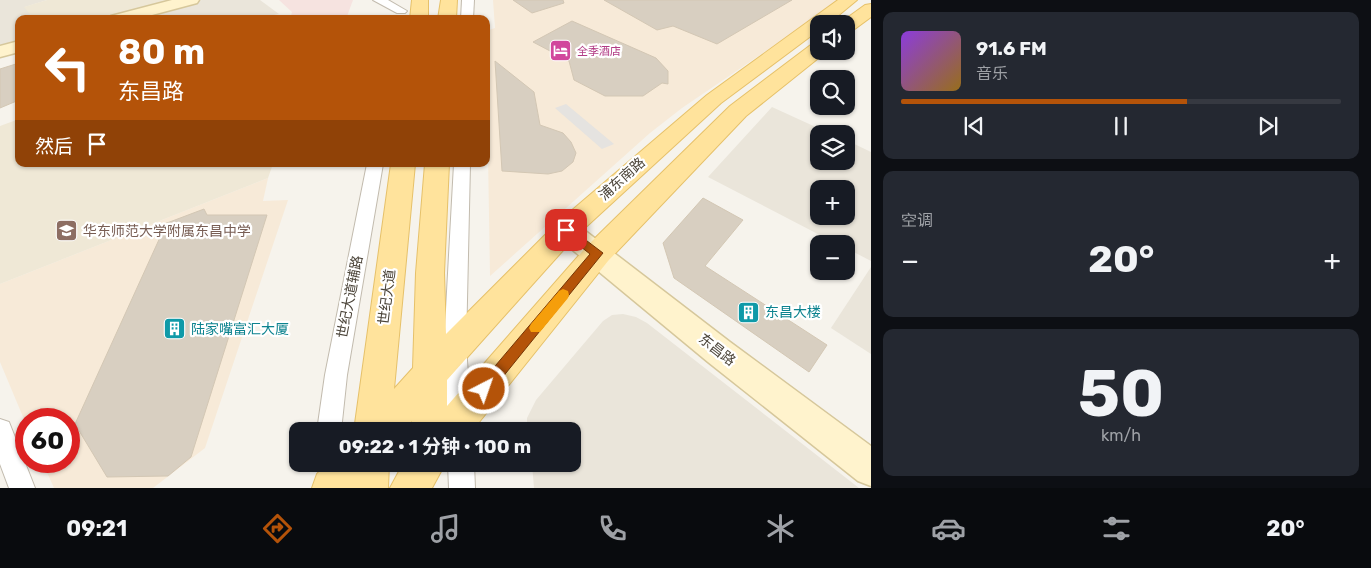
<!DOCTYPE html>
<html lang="zh">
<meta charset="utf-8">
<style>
body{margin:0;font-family:Rubik,"Noto Sans SC",sans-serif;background:#242831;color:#f1f3f6;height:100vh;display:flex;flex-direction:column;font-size:19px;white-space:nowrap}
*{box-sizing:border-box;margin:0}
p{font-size:16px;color:#9ea1a6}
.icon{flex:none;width:28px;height:28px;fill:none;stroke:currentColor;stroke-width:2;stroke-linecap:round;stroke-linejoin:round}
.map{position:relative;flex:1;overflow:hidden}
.side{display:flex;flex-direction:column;gap:12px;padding:12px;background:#0d0f14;width:500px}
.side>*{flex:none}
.hud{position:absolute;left:15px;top:15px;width:475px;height:152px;border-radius:10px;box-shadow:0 1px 4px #0004;background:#b45309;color:#fff;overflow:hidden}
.tools{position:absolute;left:810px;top:15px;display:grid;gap:10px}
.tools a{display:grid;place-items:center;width:45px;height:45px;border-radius:10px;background:#171b24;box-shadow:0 1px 4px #0004;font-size:25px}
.speed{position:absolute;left:15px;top:408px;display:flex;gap:10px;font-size:25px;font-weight:700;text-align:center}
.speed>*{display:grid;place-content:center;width:65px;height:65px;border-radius:50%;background:#171b24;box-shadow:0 1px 4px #0004;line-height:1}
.speed .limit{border:8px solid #d22;background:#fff;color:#111}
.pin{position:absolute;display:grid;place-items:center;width:42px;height:42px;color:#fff;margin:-21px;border-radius:10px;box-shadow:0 2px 8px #0006}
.me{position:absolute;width:55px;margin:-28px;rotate:41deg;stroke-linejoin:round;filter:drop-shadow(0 0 4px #0008)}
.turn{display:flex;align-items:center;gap:18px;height:105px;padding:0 20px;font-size:22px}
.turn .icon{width:65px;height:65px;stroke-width:2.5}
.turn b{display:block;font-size:35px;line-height:42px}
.then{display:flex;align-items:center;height:48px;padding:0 20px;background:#0003;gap:10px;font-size:19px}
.big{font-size:38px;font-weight:700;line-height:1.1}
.side .tile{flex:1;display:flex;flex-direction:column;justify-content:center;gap:8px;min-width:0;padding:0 18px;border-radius:10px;background:#242831}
.side .dial{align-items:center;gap:0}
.dial b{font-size:65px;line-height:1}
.song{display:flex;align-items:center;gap:15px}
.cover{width:60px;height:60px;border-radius:8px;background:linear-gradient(135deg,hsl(270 70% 55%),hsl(40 70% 35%))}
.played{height:5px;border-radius:2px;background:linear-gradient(90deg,#b45309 65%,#363941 65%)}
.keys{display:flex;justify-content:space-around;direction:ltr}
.heat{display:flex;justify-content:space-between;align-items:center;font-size:28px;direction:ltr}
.trip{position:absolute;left:289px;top:422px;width:292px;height:50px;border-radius:10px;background:#171b24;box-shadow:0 1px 4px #0004;font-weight:700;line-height:50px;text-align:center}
.dock{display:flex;height:80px;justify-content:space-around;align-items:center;background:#090b0e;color:#9ea1a6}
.dock .icon{width:35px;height:35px}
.dock .on{color:#b45309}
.dock b{font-size:22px;color:#f1f3f6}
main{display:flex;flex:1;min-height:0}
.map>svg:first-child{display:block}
.residential{fill:#eae5da;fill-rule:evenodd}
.commercial{fill:#f7ead8}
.education{fill:#efe8d6}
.medical{fill:#f6e3e0}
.parking{fill:#e5e3e0}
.building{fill:#d8cfc1;stroke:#d3c7b4}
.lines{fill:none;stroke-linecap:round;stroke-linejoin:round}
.street-casing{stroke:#c2bbae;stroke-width:2}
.secondary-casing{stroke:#d6c79b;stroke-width:3}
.primary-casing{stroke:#e6c16a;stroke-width:2}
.street{fill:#fff;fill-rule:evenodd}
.secondary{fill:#fff3cd;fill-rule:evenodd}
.primary{fill:#ffe39c;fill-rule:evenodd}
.route{fill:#b45309;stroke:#753606}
.slow{fill:#f59e0b}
.labels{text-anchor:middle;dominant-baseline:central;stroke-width:4.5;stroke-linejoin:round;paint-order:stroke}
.far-hotel-label{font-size:11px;fill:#b23c85;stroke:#fff;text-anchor:start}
.street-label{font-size:14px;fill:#4b4439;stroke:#fff}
.education-label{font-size:14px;fill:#785e54;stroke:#fff;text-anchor:start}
.culture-label{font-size:14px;fill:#0d838f;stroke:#fff;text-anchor:start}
</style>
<main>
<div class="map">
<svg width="871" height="488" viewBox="0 0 871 488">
<rect width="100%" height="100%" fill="#f6f3ec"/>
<g class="residential">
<polygon points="0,0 47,0 25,7 34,19 19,19 19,42 0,47"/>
<polygon points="202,0 260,0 279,14 255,19 129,19"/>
<path d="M 772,107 L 831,134 L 819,134 L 819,161 L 846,161 L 846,140 L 871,152 L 871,261 L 846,248 L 846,244 L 837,244 L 708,177 ZM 819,189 L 846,189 L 846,216 L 819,216 Z"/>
<polygon points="871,267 871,354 831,328"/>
<polygon points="623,314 636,317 647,323 859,488 534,488 532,464 572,464 572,431 527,431 527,418 536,400 603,321 612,315"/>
</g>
<g class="commercial">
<polygon points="493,0 841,0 682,108 650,133 490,276 486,31 495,28"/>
<polygon points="268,178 263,201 288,200 205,448 153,488 54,488 42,461 69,461 69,419 26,419 26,424 0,362 0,284"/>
</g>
<g class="education">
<polygon points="47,0 175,0 175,1 104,19 34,19 24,7"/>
<polygon points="19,119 19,164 273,164 268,178 0,284 0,126"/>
</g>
<polygon class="medical" points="279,0 353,0 346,19 290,19 292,12"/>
<polygon class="parking" points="566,104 614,144 602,149 555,108"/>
<g class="building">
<polygon points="513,0 563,0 564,3 532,13"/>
<polygon points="604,0 792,0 717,44 673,26 657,30"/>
<polygon points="572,21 656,58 668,71 668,84 662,83 643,96 605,96 574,80 569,61 533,42"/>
<polygon points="495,61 534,92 540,125 563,133 571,142 576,153 573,162 562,171 548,174 502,171"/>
<polygon points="19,63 19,100 0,108 0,69"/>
<polygon points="703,198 743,220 705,266 827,345 809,372 674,278 663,243"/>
<polygon points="204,209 207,215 267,215 191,457 168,476 107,477 75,424 162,233 159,226"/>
</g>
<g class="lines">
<defs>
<g id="street">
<polygon points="373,0 388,0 407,11 405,13 397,13"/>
<polygon points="462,0 474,0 473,19 461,19"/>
<polygon points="367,164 383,164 347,375 341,431 317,431 325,375"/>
<polygon points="454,164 470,164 466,346 472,431 448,431 444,346"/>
<polygon points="0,419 9,422 35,488 9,488 0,464"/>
<polygon points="448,464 474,464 475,488 449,488"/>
</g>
<g id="secondary">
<polygon points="172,0 199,0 197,3 137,19 109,19 111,16"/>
<polygon points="19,41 19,52 0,57 0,46"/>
<polygon points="566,220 575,223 730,342 871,446 871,486 858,481 708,362 557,237 553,230 557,223"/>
</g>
<g id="primary">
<polygon points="412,0 428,0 428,19 410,19"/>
<polygon points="441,0 457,0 456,19 438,19"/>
<polygon points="838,0 857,0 828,24 819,24 819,30 721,103 575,237 447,380 447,406 588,245 730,106 812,44 819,42 819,51 826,52 746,116 608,261 472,431 412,431 412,421 403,431 354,431 391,164 415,164 394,389 413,368 416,273 425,164 449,164 444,273 446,334 557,223 707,95"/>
<polygon points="871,4 871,17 852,31 846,32 846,24 840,23 865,5"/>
<polygon points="327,464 389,464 388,488 312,488 317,474"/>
<polygon points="403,464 445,464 432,488 390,488"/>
</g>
</defs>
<use href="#street" class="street-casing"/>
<use href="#secondary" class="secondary-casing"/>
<use href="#primary" class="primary-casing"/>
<use href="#street" class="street"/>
<use href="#secondary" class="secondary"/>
<use href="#primary" class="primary"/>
</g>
<polygon class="route" points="566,225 603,253 489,394 484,396 479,394 477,389 479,385 590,254 562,232 562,227"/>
<polygon class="slow" points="563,289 568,291 569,295 568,298 540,332 531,332 529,328 531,324 559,291"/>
<defs>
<symbol id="hotel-square" viewBox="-11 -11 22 22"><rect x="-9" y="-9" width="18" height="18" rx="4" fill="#d1479c" stroke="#fff"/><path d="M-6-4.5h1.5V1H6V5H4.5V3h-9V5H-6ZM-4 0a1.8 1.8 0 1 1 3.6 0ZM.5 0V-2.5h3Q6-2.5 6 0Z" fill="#fff"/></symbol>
<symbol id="school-square" viewBox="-11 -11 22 22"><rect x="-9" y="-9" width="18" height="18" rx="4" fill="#8d6e63" stroke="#fff"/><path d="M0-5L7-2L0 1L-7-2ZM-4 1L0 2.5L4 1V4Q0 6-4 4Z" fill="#fff"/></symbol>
<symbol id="building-square" viewBox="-11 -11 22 22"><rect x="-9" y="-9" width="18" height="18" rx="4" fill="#0f9aa8" stroke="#fff"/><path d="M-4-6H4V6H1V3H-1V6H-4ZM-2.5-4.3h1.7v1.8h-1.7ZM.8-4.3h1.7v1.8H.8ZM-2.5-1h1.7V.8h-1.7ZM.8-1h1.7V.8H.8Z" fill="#fff"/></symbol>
</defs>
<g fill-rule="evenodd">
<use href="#hotel-square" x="548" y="38" width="25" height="25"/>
<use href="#school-square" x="54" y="218" width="25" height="25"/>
<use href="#building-square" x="736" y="300" width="25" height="25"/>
<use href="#building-square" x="162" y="316" width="25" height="25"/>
</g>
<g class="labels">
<g class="far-hotel-label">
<text x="577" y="51">全季酒店</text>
</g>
<g class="street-label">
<text transform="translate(622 179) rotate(-42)">浦东南路</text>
<text transform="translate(350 297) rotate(-79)">世纪大道辅路</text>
<text transform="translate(387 297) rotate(-83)">世纪大道</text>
<text transform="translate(717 350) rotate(38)">东昌路</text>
</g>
<g class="education-label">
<text x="83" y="231">华东师范大学附属东昌中学</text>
</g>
<g class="culture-label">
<text x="765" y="312">东昌大楼</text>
<text x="191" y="329">陆家嘴富汇大厦</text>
</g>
</g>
</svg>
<div class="tools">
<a><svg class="icon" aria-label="sound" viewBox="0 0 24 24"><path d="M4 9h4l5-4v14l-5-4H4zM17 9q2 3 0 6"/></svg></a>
<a><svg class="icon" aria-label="search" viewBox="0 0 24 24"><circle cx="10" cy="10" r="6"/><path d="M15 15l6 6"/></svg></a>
<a><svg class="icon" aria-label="layers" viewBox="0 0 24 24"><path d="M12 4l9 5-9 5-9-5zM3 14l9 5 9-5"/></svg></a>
<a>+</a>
<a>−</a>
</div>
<div class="speed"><div class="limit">60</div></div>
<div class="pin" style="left:566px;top:230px;background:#d93025"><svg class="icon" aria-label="arrive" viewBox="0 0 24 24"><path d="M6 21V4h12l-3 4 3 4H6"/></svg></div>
<svg class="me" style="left:484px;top:389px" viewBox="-20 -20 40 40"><circle r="17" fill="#b45309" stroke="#fff" stroke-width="3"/><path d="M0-11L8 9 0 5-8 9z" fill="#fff"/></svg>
<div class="trip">09:22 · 1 分钟 · 100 m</div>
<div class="hud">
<div class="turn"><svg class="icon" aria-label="left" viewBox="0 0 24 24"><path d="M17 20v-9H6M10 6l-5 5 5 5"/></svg><div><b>80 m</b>东昌路</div></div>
<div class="then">然后<svg class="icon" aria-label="arrive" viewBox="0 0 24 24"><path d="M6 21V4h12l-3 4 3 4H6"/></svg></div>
</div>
</div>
<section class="side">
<div class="tile">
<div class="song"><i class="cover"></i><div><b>91.6 FM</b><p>音乐</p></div></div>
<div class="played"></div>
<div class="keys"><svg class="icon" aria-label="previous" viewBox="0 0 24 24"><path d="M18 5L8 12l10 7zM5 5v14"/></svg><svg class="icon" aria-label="pause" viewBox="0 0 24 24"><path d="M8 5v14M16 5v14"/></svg><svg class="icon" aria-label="next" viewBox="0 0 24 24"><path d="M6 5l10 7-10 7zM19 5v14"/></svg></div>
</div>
<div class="tile"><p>空调</p>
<div class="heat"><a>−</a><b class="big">20°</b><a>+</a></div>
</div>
<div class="tile dial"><b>50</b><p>km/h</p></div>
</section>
</main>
<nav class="dock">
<b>09:21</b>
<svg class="icon on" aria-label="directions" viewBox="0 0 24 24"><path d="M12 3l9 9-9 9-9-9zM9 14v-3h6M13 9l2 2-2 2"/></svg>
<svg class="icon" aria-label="music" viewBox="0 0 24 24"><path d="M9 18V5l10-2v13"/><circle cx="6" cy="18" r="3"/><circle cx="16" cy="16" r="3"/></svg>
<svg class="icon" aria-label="phone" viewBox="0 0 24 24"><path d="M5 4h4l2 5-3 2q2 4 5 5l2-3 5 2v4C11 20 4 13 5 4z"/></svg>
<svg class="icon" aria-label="climate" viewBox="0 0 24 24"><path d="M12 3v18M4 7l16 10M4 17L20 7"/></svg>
<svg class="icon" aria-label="car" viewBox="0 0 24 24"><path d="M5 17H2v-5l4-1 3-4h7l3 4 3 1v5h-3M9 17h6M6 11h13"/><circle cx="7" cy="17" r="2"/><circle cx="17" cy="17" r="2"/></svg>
<svg class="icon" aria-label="filters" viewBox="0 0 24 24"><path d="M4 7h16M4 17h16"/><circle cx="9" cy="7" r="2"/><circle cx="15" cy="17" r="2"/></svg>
<b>20°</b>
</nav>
